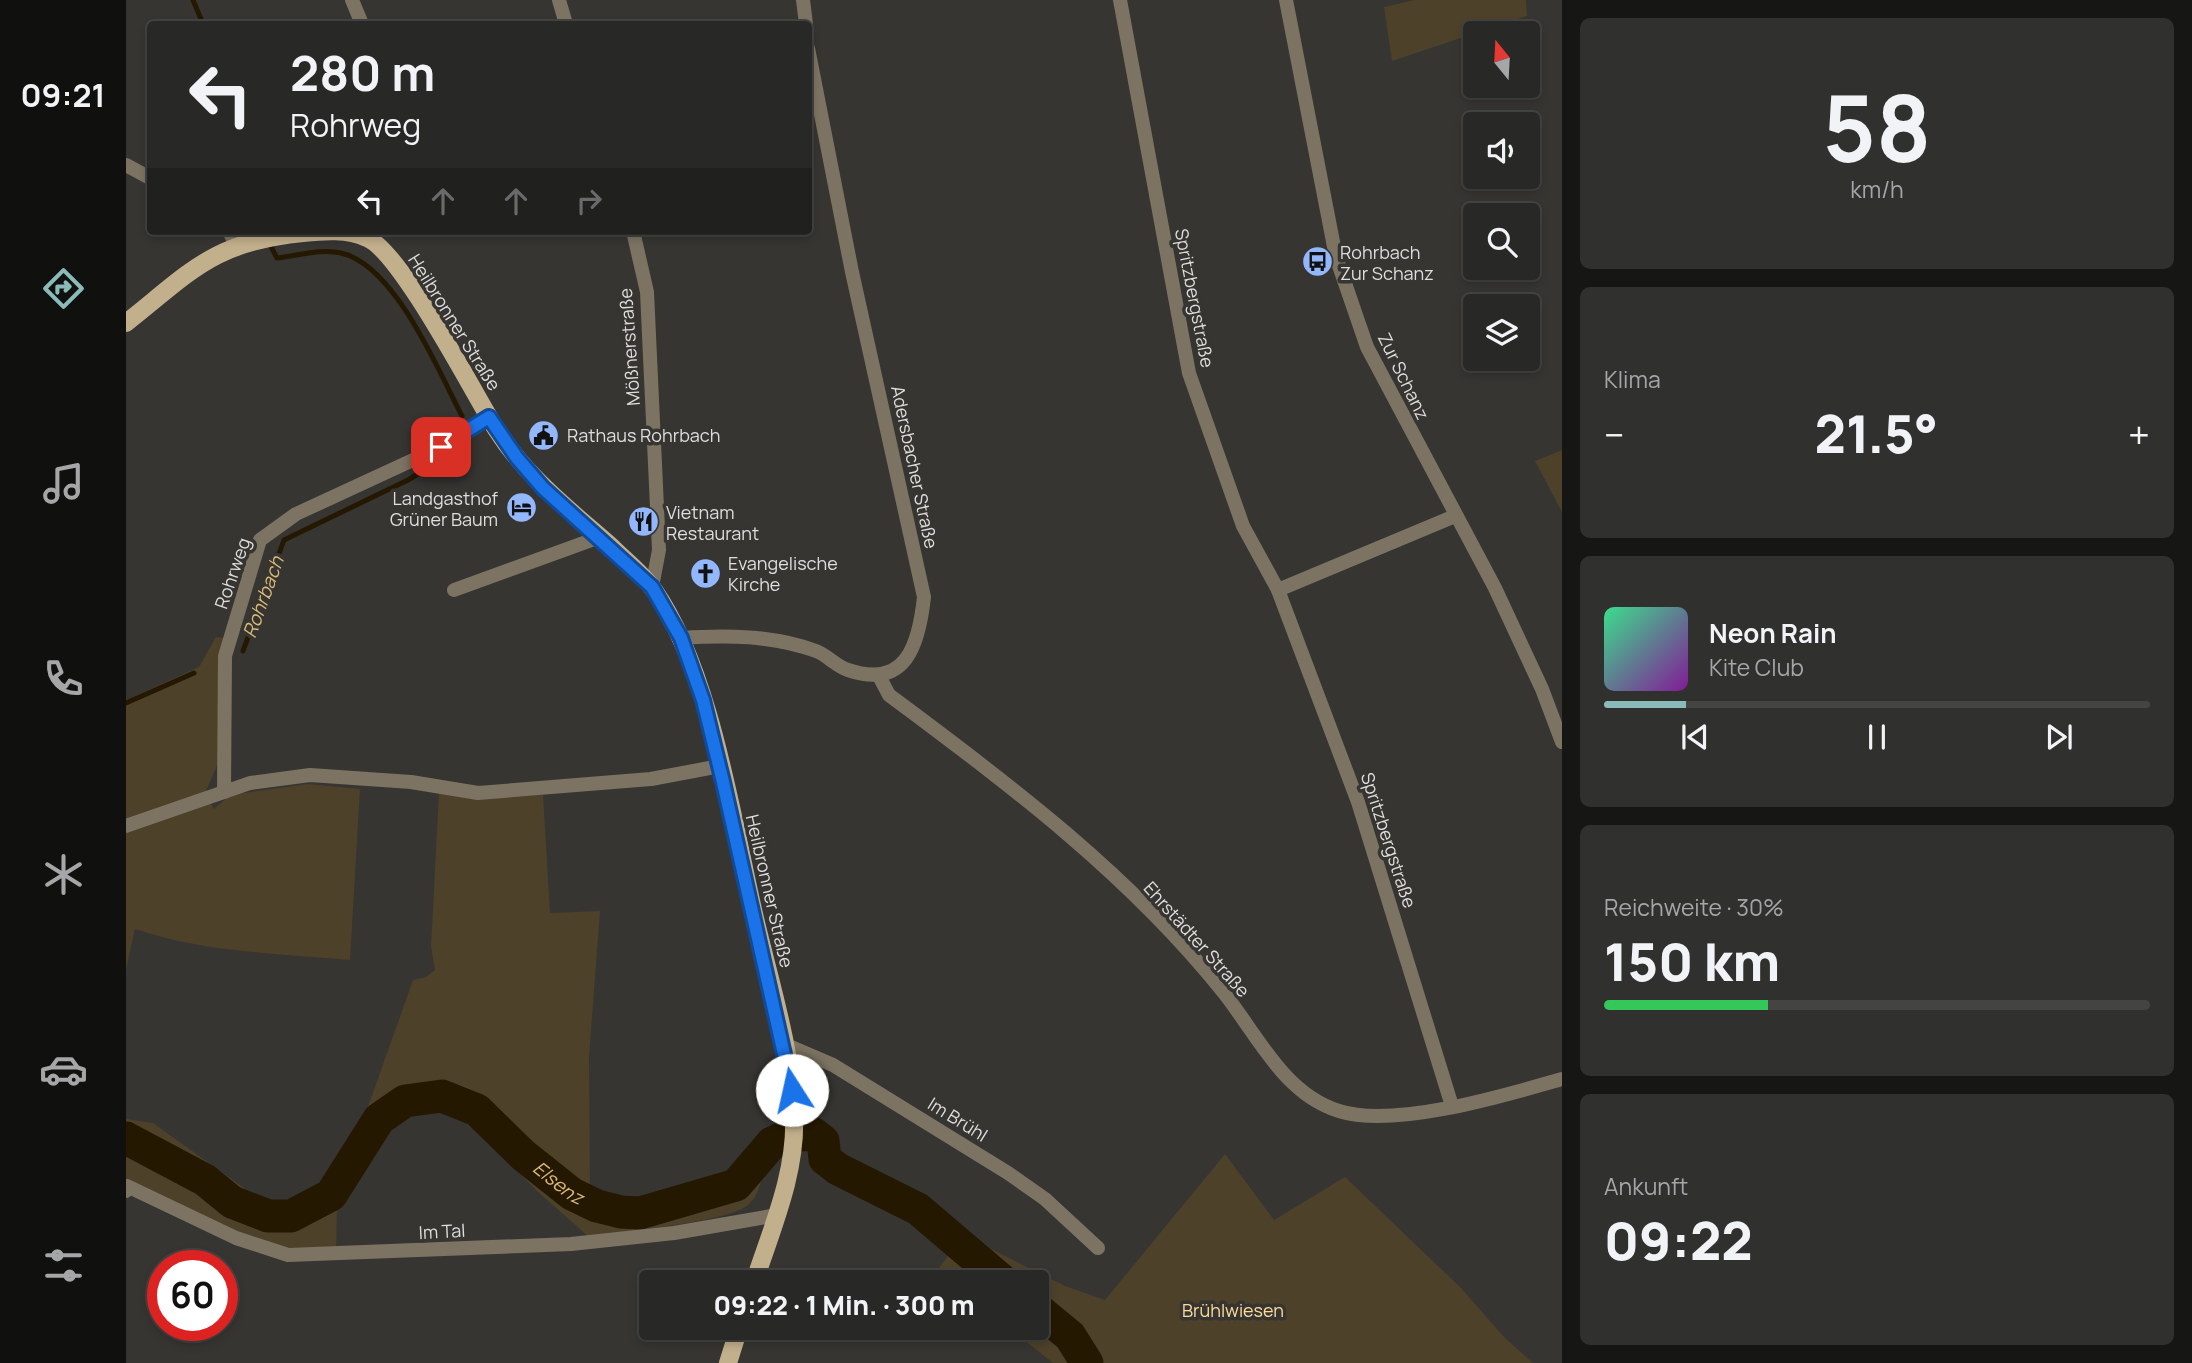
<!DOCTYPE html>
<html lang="de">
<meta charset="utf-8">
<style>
body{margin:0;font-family:Manrope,sans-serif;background:#30302e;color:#f1f3f6;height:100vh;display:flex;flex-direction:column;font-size:26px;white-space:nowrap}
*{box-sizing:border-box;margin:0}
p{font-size:23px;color:#a5a6a7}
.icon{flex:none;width:38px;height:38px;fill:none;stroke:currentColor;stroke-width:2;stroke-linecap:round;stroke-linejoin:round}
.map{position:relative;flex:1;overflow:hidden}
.side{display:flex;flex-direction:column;gap:18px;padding:18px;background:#161615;width:630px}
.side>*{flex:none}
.top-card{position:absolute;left:21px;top:21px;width:665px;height:214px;border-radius:7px;box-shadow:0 4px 10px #0003,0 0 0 2px #444443;background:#282826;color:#f1f3f6;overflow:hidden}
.needle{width:46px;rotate:342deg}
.controls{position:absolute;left:1337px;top:21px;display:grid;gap:14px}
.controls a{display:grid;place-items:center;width:77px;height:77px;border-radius:7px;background:#282826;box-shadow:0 4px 10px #0003,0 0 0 2px #444443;font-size:35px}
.speed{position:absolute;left:21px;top:1250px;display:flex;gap:14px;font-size:35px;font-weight:700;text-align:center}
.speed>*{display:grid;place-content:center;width:91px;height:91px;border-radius:50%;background:#282826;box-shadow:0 4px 10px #0003,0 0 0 2px #444443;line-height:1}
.speed .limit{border:10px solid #d22;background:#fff;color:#111}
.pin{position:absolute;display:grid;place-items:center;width:60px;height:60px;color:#fff;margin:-30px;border-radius:14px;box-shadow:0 4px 10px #0006}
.me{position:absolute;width:77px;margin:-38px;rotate:350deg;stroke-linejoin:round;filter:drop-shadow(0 0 5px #0008)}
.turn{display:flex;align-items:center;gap:24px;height:147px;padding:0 28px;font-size:32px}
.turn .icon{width:91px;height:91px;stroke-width:2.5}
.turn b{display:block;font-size:49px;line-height:60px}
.lanes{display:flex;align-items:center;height:66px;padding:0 28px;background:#0003;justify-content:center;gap:35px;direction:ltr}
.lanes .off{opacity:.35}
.big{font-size:52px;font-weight:800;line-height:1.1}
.side .tile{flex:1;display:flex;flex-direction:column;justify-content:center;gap:10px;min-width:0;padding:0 24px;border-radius:10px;background:#30302e}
.side .dial{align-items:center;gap:0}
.dial b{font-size:91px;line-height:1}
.song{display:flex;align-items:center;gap:21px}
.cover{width:84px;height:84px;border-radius:10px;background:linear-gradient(135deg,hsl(150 70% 55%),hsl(290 70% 35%))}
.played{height:7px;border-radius:4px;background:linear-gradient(90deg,#8bbbb9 15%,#444443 15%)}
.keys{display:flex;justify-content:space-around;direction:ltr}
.heat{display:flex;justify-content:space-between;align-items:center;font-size:38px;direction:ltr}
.charge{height:10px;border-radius:5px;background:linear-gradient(90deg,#34c759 30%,#444443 0)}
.trip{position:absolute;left:513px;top:1270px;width:410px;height:70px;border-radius:7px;background:#282826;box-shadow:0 4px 10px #0003,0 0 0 2px #444443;font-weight:800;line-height:70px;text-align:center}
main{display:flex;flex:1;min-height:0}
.menu{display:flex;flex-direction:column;width:126px;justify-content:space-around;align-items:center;background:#10100f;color:#a5a6a7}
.menu .icon{width:49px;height:49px}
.menu .on{color:#8bbbb9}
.menu b{font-size:32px;color:#f1f3f6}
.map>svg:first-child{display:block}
.green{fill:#4d412a}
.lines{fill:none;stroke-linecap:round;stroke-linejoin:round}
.stream{stroke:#251800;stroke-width:5}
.river{stroke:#251800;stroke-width:33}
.street{stroke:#7c7362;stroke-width:14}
.primary{stroke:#c2af8c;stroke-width:18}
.route-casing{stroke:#114b97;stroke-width:18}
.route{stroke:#1a73e8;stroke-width:12}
.labels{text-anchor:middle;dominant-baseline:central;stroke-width:7;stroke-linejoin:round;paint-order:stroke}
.poi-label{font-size:18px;fill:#dfdedc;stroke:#363532;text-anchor:start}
.street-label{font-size:18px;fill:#dfdedc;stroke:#363532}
.park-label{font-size:18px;fill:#fedb98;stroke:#363532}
.water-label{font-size:19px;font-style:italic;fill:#dcba78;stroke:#363532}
</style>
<main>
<nav class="menu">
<b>09:21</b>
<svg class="icon on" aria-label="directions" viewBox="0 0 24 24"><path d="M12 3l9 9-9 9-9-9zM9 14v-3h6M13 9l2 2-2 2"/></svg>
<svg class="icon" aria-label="music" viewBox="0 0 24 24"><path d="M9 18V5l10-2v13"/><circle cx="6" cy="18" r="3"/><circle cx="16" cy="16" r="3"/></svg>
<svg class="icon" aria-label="phone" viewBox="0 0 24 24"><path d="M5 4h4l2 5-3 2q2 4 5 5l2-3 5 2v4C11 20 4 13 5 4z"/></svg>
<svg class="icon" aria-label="climate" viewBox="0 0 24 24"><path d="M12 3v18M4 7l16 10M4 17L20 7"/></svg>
<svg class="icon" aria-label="car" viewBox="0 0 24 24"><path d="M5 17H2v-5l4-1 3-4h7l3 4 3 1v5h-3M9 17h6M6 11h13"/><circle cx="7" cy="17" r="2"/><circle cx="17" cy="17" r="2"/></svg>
<svg class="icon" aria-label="filters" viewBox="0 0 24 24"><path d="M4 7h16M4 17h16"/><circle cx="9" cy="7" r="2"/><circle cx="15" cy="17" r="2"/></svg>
</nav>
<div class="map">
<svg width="1436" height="1363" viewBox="0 0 1436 1363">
<rect width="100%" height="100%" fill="#363532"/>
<g class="green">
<polygon points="1289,0 1400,0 1401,16 1266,61 1258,7"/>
<polygon points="1436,450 1436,512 1409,461"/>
<path d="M 90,637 L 99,638 L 94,759 L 79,793 L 88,809 L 104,795 L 182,784 L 234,789 L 224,960 C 149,953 81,953 9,929 L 0,969 L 0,700 L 73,667 Z"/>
<path d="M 313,793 L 347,799 L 417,795 L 424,913 L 474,911 L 463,1057 L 464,1190 C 476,1194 492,1202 505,1204 C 541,1207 610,1183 639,1164 C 635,1180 634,1197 619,1207 C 597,1222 494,1232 463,1237 L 411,1191 L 340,1118 L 315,1102 L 274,1113 L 218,1188 L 211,1206 L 210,1254 L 162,1255 L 0,1186 L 0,1119 L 27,1123 L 154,1214 L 187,1201 L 238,1118 L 287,980 L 300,977 L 309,970 L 305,947 Z"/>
<polygon points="1099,1154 1148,1220 1219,1177 1335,1288 1379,1338 1407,1363 927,1363 883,1328 910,1328 910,1283 826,1283 811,1271 837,1235 939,1286 979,1300"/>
</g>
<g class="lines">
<g class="stream">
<polyline points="67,0 77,24"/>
<path d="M 142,241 L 151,258 C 170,256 196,248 215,253 C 269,265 312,370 336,416"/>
<polyline points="117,651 158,540 282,480 342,444"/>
<polyline points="0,703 68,673"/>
</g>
<g class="river">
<path id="s1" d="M 0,1138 L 79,1180 L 106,1202 L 142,1216 L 165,1216 L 205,1195 L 253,1119 L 279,1101 L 316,1096 L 351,1110 L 397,1155 L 446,1194 L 471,1206 L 495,1212 L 514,1213 L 610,1185 L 646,1143 L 661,1136 L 688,1134 L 697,1141 L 699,1159 L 712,1169 L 792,1209 L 879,1283"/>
<polyline points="910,1308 944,1336 961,1363"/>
</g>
<g class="street">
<polyline points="226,0 236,24"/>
<polyline points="433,0 440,24"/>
<polyline points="677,0 680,24"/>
<polyline points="994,0 1063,373 1117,526 1152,590 1232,802 1326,1106"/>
<polyline points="1160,0 1210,257 1241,347 1369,588 1416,689 1436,742"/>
<polyline points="0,165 24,178"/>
<polyline points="103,231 110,245"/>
<polyline points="507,231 521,292 533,550 526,587"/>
<polyline points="328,590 474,537"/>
<polyline points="1152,590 1329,516"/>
<path d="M 555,638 C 599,635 647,635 690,651 C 701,655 710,666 722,670 C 781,690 793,643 798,597 L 726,272 L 682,48"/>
<path d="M 753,676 L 763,695 C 882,783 1005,876 1098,993 C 1132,1036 1158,1094 1213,1111 C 1268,1129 1380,1095 1436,1079"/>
<polyline points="98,792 99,656 134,540 170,514 315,447 363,417"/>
<polyline points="0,826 124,783 184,775 285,782 352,793 525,779 594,766"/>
<polyline points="658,1044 707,1065 882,1173 919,1199 972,1248"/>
<polyline points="0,1191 1,1186 110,1238 162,1255 445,1244 548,1233 651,1215"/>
</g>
<g class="primary">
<path d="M 0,323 C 67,270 87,242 177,233 C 197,231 222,229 241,238 C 275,252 347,392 370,429 C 401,478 445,511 487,548 C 500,561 517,574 528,590 C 584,670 606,818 628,914 C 643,979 665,1047 668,1114 C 671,1172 646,1228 628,1283"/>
<polyline points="602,1363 613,1328"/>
</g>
</g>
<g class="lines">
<defs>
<polyline id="route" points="315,447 363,417 391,458 417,488 526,587 555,638 577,700 597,782 666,1090"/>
</defs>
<use href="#route" class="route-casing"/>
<use href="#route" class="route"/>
</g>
<defs>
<symbol id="bus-disc" viewBox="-11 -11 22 22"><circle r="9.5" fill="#93b7fd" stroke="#363532"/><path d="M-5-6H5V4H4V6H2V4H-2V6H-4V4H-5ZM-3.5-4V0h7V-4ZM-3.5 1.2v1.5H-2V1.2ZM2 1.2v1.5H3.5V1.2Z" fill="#111"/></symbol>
<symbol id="civic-disc" viewBox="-11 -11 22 22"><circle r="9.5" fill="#93b7fd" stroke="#363532"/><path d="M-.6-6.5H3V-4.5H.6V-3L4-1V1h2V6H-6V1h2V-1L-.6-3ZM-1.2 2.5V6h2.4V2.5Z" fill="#111"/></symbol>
<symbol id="hotel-disc" viewBox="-11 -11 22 22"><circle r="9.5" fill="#93b7fd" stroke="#363532"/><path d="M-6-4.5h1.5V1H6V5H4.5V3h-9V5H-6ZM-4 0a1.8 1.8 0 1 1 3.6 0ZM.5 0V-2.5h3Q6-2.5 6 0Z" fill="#111"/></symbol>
<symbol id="restaurant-disc" viewBox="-11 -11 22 22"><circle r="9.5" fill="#93b7fd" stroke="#363532"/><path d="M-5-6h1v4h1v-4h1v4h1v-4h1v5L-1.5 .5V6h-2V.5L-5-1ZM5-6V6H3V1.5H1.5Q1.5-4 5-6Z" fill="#111"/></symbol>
<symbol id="church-disc" viewBox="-11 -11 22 22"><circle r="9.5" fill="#93b7fd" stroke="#363532"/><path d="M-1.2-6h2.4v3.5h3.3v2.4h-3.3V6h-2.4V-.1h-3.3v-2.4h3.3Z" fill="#111"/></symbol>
</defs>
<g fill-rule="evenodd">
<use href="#bus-disc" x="1174" y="244" width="35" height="35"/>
<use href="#civic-disc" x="400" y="418" width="35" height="35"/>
<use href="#hotel-disc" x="378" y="490" width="35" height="35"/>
<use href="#restaurant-disc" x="500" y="504" width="35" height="35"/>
<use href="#church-disc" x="562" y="556" width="35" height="35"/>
</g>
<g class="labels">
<g class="poi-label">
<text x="1214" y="252">Rohrbach<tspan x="1214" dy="21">Zur Schanz</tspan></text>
<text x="441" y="435">Rathaus Rohrbach</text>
<text x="372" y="498" text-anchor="end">Landgasthof<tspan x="372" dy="21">Grüner Baum</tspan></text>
<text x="540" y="512">Vietnam<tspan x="540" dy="21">Restaurant</tspan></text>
<text x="602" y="563">Evangelische<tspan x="602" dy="21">Kirche</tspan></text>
</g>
<g class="street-label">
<text transform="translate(1069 298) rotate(79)">Spritzbergstraße</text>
<text transform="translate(329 322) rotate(58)">Heilbronner Straße</text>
<text transform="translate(503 347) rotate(-94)">Mößnerstraße</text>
<text transform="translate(1278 376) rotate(64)">Zur Schanz</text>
<text transform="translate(789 467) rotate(78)">Adersbacher Straße</text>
<text transform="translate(106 573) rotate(-71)">Rohrweg</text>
<text transform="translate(1263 840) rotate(72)">Spritzbergstraße</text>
<text transform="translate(644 891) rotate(77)">Heilbronner Straße</text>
<text transform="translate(1071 939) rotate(48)">Ehrstädter Straße</text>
<text transform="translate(832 1119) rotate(32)">Im Brühl</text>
<text transform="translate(316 1231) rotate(-3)">Im Tal</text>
</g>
<g class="park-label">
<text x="1107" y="1310">Brühlwiesen</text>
</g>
<g class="water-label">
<text transform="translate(137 597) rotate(-70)">Rohrbach</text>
<text stroke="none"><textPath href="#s1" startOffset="537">Elsenz</textPath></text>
</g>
</g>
</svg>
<div class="controls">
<a><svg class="needle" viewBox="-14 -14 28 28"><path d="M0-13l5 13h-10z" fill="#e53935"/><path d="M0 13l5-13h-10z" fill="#a5a6a7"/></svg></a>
<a><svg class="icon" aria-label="sound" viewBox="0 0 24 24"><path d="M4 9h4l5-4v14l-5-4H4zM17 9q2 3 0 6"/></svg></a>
<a><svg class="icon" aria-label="search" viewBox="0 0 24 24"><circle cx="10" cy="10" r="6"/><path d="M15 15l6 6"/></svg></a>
<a><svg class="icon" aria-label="layers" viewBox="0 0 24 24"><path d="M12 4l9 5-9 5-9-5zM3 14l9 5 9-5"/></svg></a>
</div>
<div class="speed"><div class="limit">60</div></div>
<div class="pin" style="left:315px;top:447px;background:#d93025"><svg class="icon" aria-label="arrive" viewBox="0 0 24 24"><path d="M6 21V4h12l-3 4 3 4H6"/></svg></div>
<svg class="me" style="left:666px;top:1090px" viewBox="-20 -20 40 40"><circle r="19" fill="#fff"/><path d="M0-13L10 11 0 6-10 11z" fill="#1a73e8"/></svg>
<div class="trip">09:22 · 1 Min. · 300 m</div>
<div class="top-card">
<div class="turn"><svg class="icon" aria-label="left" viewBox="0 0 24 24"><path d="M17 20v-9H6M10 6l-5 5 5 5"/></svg><div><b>280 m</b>Rohrweg</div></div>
<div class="lanes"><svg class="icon" aria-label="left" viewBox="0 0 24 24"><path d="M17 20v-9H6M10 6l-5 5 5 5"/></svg><svg class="icon off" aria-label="ahead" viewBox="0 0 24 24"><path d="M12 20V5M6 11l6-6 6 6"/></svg><svg class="icon off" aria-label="ahead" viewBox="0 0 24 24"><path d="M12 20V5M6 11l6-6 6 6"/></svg><svg class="icon off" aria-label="right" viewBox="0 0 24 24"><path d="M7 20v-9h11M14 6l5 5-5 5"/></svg></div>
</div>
</div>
<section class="side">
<div class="tile dial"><b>58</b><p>km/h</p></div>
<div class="tile"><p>Klima</p>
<div class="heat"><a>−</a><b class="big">21.5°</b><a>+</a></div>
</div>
<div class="tile">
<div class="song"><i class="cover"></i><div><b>Neon Rain</b><p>Kite Club</p></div></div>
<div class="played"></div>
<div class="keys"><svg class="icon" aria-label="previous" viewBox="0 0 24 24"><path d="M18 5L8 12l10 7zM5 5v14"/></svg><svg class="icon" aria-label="pause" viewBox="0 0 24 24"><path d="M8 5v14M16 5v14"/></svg><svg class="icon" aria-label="next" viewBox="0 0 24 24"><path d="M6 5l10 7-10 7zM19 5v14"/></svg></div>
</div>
<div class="tile"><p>Reichweite · 30%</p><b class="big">150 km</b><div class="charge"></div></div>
<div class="tile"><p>Ankunft</p><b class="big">09:22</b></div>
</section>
</main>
